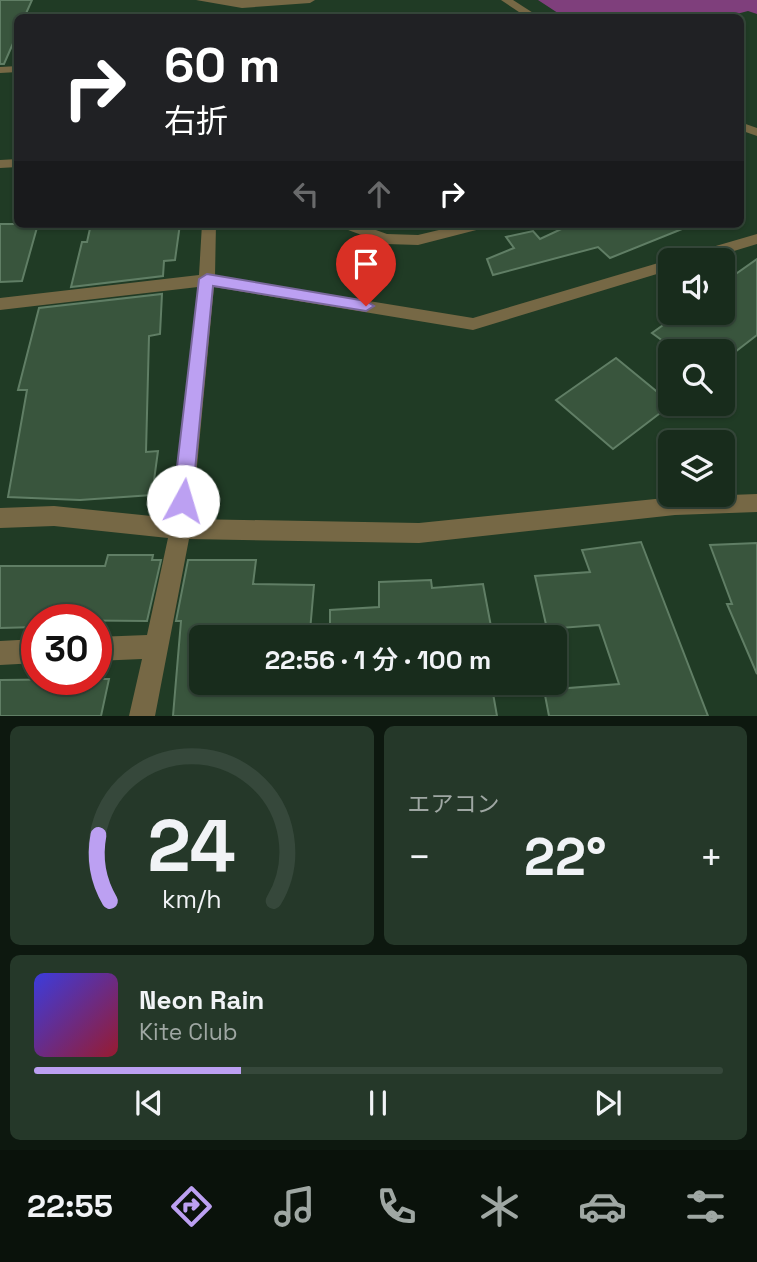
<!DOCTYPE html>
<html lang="ja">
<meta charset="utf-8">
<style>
body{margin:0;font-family:"Space Grotesk","Noto Sans JP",sans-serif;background:#253829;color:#f1f3f6;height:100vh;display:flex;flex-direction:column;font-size:26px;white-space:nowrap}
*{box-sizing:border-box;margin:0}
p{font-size:23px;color:#9fa7a3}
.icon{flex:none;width:38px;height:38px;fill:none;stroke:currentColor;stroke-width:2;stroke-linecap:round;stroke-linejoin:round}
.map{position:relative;height:716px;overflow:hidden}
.sheet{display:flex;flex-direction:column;gap:10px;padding:10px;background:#0d180f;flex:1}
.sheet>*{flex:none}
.top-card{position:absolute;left:14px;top:14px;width:730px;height:214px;border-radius:10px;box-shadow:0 2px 5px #0004,0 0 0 2px #36483b;background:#202124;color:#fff;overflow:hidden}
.tools{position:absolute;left:658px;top:248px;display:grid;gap:14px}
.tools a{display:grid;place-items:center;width:77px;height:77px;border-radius:10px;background:#182c1c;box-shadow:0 2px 5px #0004,0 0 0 2px #36483b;font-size:35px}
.speed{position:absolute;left:21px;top:604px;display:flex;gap:14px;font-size:35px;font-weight:700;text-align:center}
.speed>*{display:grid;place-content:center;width:91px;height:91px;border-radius:50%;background:#182c1c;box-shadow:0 2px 5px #0004,0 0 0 2px #36483b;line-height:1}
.speed .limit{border:10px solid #d22;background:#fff;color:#111}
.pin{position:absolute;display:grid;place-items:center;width:60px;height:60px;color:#fff;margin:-72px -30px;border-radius:50% 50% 50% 0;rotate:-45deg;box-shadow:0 0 7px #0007}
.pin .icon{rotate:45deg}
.me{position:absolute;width:77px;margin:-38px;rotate:6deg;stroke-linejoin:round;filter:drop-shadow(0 0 5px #0008)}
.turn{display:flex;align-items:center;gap:24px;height:147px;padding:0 35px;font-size:32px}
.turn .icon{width:91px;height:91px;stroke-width:2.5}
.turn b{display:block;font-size:49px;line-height:60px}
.lanes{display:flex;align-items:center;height:66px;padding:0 35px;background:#0003;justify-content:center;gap:35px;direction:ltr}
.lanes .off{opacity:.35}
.big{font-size:52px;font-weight:600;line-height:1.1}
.sheet .widget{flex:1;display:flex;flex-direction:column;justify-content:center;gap:10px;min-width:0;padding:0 24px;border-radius:10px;background:#253829}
.sheet .dial{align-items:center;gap:0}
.dial svg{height:182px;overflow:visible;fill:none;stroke:#36483b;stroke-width:7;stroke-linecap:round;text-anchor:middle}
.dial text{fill:#f1f3f6;stroke:none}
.song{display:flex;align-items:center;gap:21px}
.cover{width:84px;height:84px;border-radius:10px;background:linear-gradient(135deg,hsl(240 70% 55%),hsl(350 70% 35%))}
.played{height:7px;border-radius:4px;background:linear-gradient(90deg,#bca0f2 30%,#36483b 30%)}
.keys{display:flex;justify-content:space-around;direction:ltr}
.heat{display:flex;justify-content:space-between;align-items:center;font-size:38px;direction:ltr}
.sheet .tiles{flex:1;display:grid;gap:10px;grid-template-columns:1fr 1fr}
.widget:last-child{grid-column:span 2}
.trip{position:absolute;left:189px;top:625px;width:378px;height:70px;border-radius:10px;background:#182c1c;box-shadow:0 2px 5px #0004,0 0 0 2px #36483b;font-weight:600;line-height:70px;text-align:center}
.dock{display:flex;height:112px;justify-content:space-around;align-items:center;background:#0a120b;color:#9fa7a3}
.dock .icon{width:49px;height:49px}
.dock .selected{color:#bca0f2}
.dock b{font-size:32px;color:#f1f3f6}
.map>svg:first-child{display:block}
.forest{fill:#7f3f7c}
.building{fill:#39553d;stroke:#607e65;stroke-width:2}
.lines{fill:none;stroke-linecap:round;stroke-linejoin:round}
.minor{fill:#766845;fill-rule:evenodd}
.route{fill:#bca0f2;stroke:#7a689d;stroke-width:2}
</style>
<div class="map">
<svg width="757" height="716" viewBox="0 0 757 716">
<rect width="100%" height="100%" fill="#203b25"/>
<polygon class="forest" points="538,0 757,0 757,14 748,11 721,18 564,17"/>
<g class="building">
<polygon points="0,0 32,0 24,18 18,18 18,32 4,64 0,64"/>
<polygon points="0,224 38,224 22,281 0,282"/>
<polygon points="91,224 180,224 175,260 164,261 163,276 71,287 82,242 87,242"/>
<polygon points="572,224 692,224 692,225 610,258 598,247 493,275 487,259 514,248 506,237 533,231 540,239"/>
<polygon points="757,259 757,335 735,352 678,352 652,333 680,313 723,313 723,283"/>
<polygon points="162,294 160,334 149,336 146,452 158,451 152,495 80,500 8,497 27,390 18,390 39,308"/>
<polygon points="616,358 672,404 613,449 556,400"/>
<polygon points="641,542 708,716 549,716 544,690 619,684 599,625 547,629 535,576 590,572 582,550"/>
<polygon points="757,543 757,674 727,604 732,604 710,545"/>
<polygon points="108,555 153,555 152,560 161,560 147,621 37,620 37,627 0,628 0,566 105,566"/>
<polygon points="188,560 256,560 253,584 314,585 310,631 248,630 247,637 201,637 201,682 491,682 497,716 173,716 181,621 176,621"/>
<polygon points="431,580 432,588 483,584 493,637 330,637 330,610 379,607 379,582"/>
<polygon points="96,679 109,679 101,716 0,716 0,680"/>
</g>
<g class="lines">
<g class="minor">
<polygon points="196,0 315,0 310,3 242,8"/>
<polygon points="501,0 513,0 541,18 528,18"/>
<polygon points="18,66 18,72 0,73 0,67"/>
<polygon points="740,122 757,128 757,136 740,130"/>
<polygon points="18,159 18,167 0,168 0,160"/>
<polygon points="202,224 216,224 215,276 473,318 665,261 674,261 670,261 670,270 473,330 214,287 192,519 419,523 675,497 757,494 757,512 675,515 419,543 189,539 155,716 129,716 142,659 96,661 96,637 147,635 168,538 54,526 0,528 0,508 54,506 171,518 198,287 0,310 0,298 199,275"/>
<polygon points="338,224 359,224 387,234 418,235 464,224 490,224 488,227 418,245 386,244 340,227"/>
<polygon points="757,234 757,244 701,261 675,261 678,257"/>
<polygon points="37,639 37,663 0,665 0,641"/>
</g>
</g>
<polygon class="route" points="207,274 366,301 374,306 366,311 213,286 192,501 189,507 183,510 176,507 173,501 199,279"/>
</svg>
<div class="tools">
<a><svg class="icon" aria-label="sound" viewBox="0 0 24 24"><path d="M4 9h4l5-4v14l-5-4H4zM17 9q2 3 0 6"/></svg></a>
<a><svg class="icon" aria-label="search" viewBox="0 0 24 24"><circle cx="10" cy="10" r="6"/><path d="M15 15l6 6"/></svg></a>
<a><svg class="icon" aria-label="layers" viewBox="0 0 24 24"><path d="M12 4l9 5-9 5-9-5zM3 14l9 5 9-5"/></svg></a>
</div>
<div class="speed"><div class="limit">30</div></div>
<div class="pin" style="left:366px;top:306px;background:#d93025"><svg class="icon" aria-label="arrive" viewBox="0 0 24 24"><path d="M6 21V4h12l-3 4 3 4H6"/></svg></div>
<svg class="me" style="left:183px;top:501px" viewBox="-20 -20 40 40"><circle r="19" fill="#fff"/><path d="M0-13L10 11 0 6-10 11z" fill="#bca0f2"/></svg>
<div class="trip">22:56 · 1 分 · 100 m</div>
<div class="top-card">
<div class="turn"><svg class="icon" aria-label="right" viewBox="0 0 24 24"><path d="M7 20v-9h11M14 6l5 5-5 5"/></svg><div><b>60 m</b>右折</div></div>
<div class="lanes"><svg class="icon off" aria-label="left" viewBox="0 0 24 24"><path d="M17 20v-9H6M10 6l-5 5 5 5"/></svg><svg class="icon off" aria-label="ahead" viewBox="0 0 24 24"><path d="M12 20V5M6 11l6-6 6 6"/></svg><svg class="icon" aria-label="right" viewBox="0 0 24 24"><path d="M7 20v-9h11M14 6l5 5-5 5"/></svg></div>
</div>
</div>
<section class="sheet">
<div class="tiles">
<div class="widget dial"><svg viewBox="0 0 100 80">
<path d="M14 69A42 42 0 1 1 86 69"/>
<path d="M14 69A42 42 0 0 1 9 40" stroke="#bca0f2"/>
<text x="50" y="56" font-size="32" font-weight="700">24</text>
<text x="50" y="72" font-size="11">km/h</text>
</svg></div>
<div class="widget"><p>エアコン</p>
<div class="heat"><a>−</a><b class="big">22°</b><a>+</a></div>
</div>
<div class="widget">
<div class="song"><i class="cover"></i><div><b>Neon Rain</b><p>Kite Club</p></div></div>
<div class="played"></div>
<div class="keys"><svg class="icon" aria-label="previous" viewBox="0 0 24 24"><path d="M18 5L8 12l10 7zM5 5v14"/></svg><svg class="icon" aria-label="pause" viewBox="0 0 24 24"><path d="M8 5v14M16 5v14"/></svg><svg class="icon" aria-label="next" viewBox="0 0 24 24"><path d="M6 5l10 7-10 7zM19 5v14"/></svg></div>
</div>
</div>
</section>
<nav class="dock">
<b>22:55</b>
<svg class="icon selected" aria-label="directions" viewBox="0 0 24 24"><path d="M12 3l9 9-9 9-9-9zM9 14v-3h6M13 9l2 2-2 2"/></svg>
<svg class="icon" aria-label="music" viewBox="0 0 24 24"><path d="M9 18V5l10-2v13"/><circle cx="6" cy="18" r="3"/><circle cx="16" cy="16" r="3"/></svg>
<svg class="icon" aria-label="phone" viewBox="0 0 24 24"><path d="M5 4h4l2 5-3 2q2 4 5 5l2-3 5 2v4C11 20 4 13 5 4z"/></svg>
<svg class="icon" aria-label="climate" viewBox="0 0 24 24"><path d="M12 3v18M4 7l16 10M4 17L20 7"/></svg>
<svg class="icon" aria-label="car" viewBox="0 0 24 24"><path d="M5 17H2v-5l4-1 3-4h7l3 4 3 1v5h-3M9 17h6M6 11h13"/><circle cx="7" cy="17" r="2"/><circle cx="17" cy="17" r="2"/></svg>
<svg class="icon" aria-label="filters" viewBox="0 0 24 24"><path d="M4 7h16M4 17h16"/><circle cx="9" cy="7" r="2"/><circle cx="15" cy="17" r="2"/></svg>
</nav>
